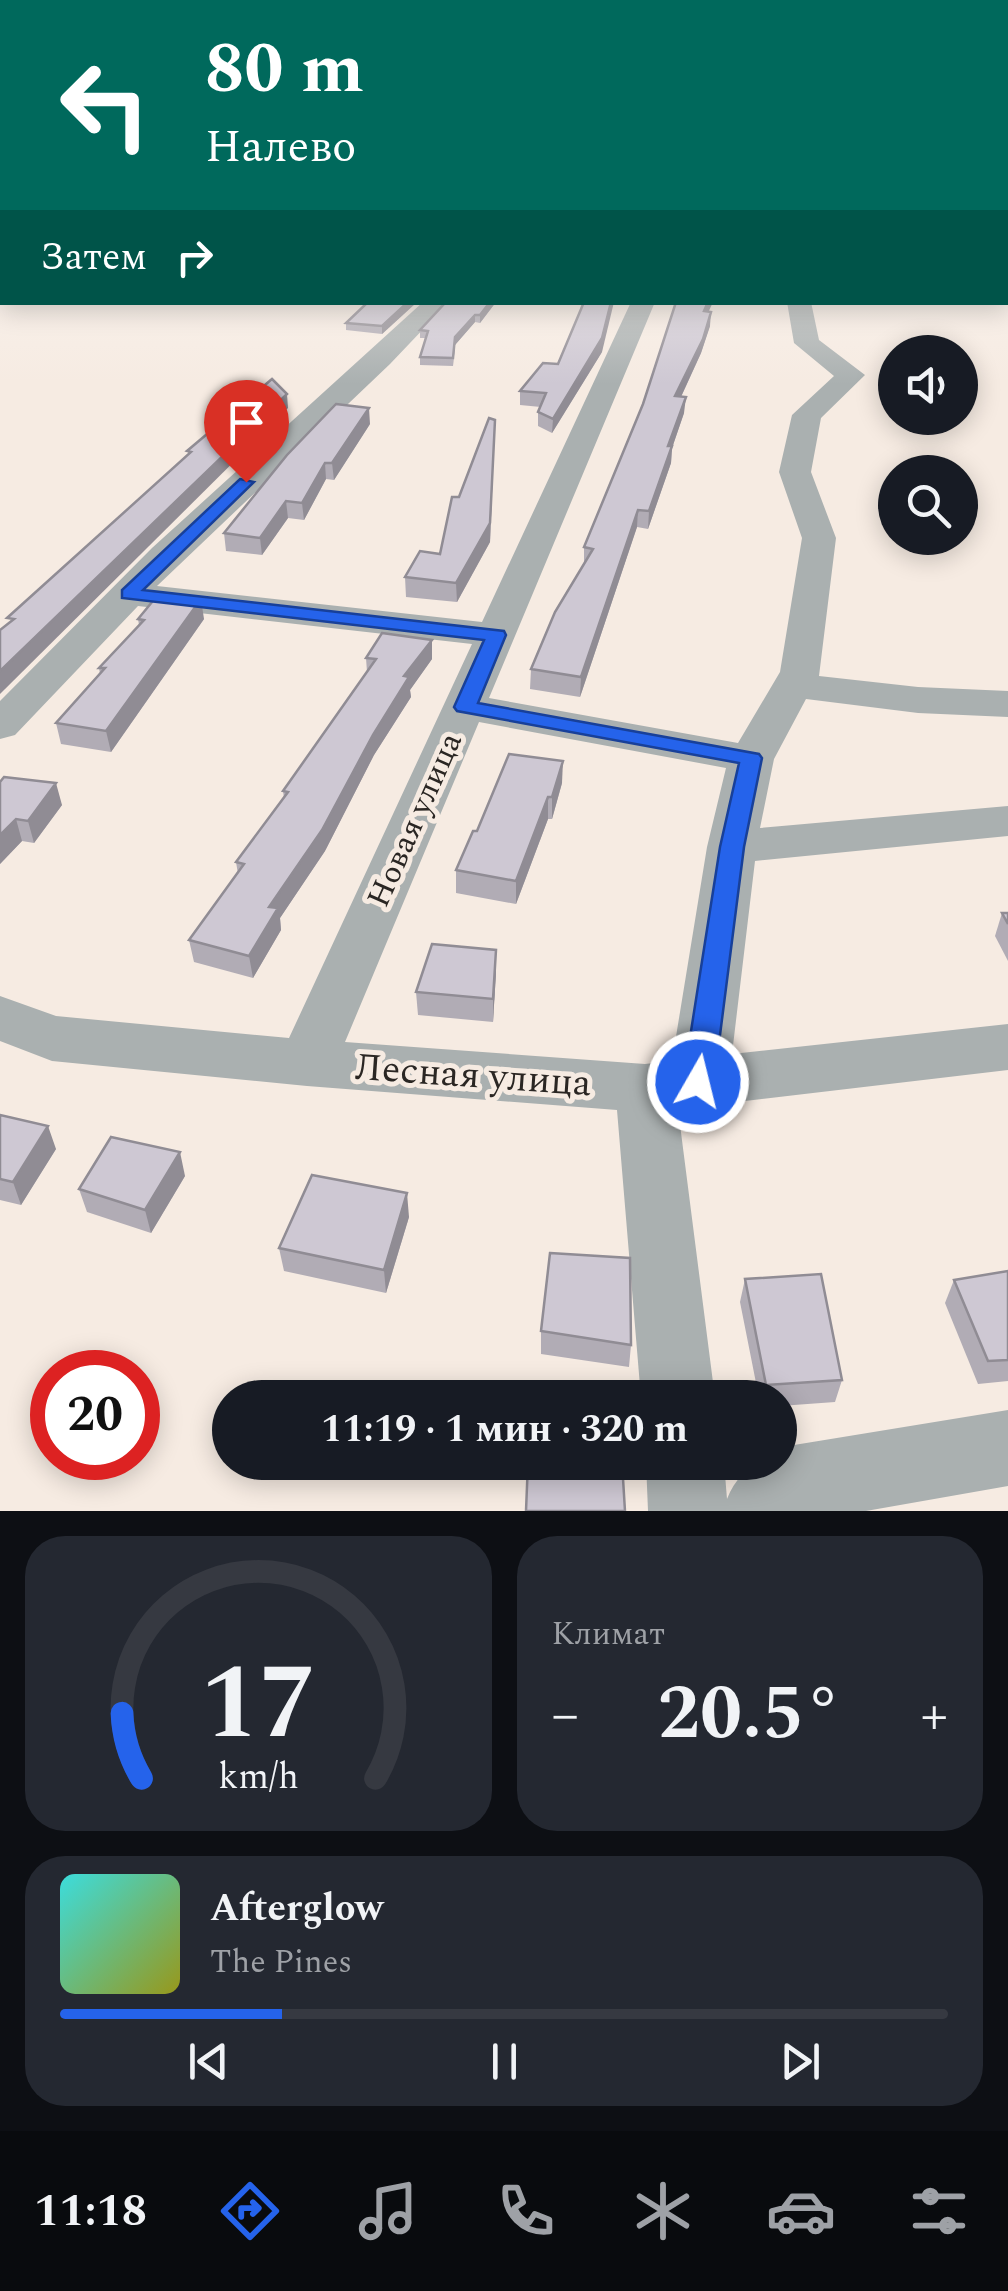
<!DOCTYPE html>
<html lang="ru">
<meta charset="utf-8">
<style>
body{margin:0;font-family:Spectral,serif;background:#242831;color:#f1f3f6;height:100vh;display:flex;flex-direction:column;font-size:38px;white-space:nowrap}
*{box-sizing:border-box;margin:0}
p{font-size:32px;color:#9ea1a6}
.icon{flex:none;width:55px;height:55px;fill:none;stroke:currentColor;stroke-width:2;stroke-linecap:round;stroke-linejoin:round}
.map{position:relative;height:1511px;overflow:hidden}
.side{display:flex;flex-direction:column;gap:25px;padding:25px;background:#0d0f14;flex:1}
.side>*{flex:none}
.hud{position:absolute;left:0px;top:0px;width:1010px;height:305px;box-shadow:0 5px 25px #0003;background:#00695c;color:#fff;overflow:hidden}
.controls{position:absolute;left:878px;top:335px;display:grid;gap:20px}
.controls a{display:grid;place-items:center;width:100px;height:100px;border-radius:50%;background:#171b24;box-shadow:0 5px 25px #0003;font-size:50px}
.speed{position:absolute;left:30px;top:1350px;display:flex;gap:20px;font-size:50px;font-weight:700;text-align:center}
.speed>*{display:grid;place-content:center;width:130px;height:130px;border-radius:50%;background:#171b24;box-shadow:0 5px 25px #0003;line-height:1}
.speed .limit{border:15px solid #d22;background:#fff;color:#111}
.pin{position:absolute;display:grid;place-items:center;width:85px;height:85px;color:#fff;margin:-102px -42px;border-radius:50% 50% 50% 0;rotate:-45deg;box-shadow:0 0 10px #0007}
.pin .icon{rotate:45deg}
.me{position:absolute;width:110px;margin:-55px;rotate:8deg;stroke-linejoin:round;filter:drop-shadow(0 0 8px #0008)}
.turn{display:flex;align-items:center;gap:35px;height:210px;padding:0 40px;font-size:45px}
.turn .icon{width:130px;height:130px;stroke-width:2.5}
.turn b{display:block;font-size:70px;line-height:85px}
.then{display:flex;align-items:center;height:95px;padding:0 40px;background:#0003;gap:20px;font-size:38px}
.big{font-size:75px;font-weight:700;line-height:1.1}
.side .tile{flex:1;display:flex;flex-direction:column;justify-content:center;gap:15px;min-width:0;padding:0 35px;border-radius:40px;background:#242831}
.side .dial{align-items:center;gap:0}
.dial svg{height:260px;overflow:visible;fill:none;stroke:#363941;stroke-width:7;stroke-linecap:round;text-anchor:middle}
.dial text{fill:#f1f3f6;stroke:none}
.song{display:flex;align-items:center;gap:30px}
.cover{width:120px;height:120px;border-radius:15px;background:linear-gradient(135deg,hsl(180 70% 55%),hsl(60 70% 35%))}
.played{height:10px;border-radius:5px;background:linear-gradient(90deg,#2563eb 25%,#363941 25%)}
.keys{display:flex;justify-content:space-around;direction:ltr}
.heat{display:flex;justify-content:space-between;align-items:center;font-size:55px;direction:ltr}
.side .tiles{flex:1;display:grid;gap:25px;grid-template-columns:1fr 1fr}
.tile:last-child{grid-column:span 2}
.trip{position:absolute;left:212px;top:1380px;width:585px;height:100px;border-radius:50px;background:#171b24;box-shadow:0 5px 25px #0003;font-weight:700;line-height:100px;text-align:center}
.tab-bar{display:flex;height:160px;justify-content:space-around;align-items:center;background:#090b0e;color:#9ea1a6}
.tab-bar .icon{width:70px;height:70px}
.tab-bar .selected{color:#2563eb}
.tab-bar b{font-size:45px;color:#f1f3f6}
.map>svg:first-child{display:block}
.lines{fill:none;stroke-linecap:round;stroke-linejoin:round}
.minor{fill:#aab0b0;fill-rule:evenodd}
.wall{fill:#b1acb5}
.shaded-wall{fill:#908c94}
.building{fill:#cec8d3;stroke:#908c94;stroke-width:2.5}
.route{fill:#2563eb;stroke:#184099;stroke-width:2.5}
.labels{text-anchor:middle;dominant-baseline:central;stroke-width:10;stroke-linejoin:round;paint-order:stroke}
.street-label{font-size:32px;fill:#2a2623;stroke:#f6ebe2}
.near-street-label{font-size:38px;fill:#2a2623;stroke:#f6ebe2}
</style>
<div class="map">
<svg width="1008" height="1511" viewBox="0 0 1008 1511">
<rect width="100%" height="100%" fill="#f6ebe2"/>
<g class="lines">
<g class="minor">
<path d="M 423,302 L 449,302 L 390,364 L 157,586 L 482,622 L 631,302 L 655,302 L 489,698 L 738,743 L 780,672 L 802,538 L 779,472 L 792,415 L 834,376 L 794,343 L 787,302 L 811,302 L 819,340 L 865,375 L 821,418 L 811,472 L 836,538 L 819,676 L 918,687 L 1008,691 L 1008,717 L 918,713 L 806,699 L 774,759 L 760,828 L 1008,806 L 1008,836 L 755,861 L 732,1054 L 1008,1024 L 1008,1070 L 678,1109 L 715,1398 L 641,1398 L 617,1110 L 307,1086 L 52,1061 L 0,1041 L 0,996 L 56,1016 L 289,1038 L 472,644 L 138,606 L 15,735 L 0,739 L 0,701 L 152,548 ZM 479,722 L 726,768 L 707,847 L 672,1061 L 645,1064 L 345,1042 Z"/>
<path d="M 1008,1410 L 1008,1486 L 866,1511 L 648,1511 L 646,1462 L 724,1462 L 727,1499 C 737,1474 753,1462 780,1462 L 780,1450 L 794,1445 Z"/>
</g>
</g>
<g class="wall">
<polygon points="368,302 417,302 382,334 346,330 346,323"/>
<polygon points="446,302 496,302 480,323 475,322 455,345 453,366 420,365 420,357 425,338 420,338 420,330"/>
<polygon points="709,312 710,326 701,353 681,397 684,413 672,448 671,463 648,529 637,527 580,697 530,689 531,669 584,564 584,547 643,404"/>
<polygon points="602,352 552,433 538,426 538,412 541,407 520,405 520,391 558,364"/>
<polygon points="495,420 490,542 457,602 406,597 405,577 440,554 459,497"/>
<polygon points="370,424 334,480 326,479 304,520 288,518 262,555 226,551 224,533"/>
<polygon points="138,619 204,619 111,752 61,744 56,723 100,674 99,668 139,625"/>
<polygon points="366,658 432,659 410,690 411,697 374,755 325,851 280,918 281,930 253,978 194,962 189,940 238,874 236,862 284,798 283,791 367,672"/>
<polygon points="0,782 62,805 34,843 22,841 0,864"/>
<polygon points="562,783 552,819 548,819 516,904 456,893 456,870 477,831"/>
<polygon points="1002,913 1008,913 1008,961 995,936"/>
<polygon points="496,972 493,1022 418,1015 416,992"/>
<polygon points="0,1115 56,1149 21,1205 0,1200"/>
<polygon points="185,1176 151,1233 87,1212 79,1189"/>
<polygon points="409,1217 386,1293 284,1271 279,1248"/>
<polygon points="1008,1271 1008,1381 978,1384 945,1303 954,1280"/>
<polygon points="745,1279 842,1380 835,1402 780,1406 780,1398 759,1398 740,1302"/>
<polygon points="541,1331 631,1345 629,1367 541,1354"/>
</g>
<g class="shaded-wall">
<polygon points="408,302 417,302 382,334 382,326"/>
<polygon points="490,302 496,302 480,323 480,315"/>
<polygon points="611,302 614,302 602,352 552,433 553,419"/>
<polygon points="708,302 713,302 702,326 704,311"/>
<polygon points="711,312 710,326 701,353 674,412 675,396"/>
<polygon points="475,315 475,322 455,345 453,366 455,337"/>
<polygon points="287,394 288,408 0,694 0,671"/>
<polygon points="686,397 684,413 672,448 671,463 648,529 649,511 668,446"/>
<polygon points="369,408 370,424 334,480 332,463"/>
<polygon points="495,420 490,542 457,602 456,583"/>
<polygon points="325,463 326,479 304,520 302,503"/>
<polygon points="286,501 288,518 262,555 260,538"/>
<polygon points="638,510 637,527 580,697 581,677"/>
<polygon points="201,599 204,619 111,752 106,731"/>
<polygon points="432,640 432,659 410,690 411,697 374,755 325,851 280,918 281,930 253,978 249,956 269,907 404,676"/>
<polygon points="563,761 562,783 552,819 552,797"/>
<polygon points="56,783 62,805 34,843 28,821"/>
<polygon points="548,797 548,819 516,904 516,881"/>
<polygon points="16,819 22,841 0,864 0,835"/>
<polygon points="496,950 496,972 493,1022 493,999"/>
<polygon points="48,1126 56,1149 21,1205 13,1182"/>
<polygon points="180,1152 185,1176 151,1233 145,1210"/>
<polygon points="407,1193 409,1217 386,1293 384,1270"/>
</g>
<g class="building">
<polygon points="368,302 408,302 382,326 346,323"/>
<polygon points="446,302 490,302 480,315 475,315 455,337 453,358 420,357 428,331 420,330"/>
<polygon points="584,302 611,302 602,338 553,419 538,412 546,393 520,391 543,363 558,364"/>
<polygon points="676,302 708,302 704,311 711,312 703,339 675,396 686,397 668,446 672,446 649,511 638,510 581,677 531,669 555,612 593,549 584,547 643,404"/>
<polygon points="272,379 287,394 0,671 0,630 14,619 7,618 191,452 187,451"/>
<polygon points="336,404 369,408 332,463 325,463 302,503 286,501 260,538 224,533 287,455"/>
<polygon points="489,418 495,420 490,523 456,583 405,577 420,551 440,554 452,497 459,497"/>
<polygon points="157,596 201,599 106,731 56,723 105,668 99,668 144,620 138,619"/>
<polygon points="382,633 432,640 404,676 409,677 373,735 322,830 269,907 278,908 249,956 189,940 244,864 236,862 288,792 283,791 376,659 366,658"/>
<polygon points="509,754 563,761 552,797 548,797 516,881 456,870 473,831 477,831"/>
<polygon points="4,777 56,783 28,821 16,819 0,835 0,782"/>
<polygon points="1002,913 1008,913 1008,924"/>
<polygon points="432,944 496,950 493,999 416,992"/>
<polygon points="0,1115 48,1126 13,1182 0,1179"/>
<polygon points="111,1137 180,1152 145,1210 79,1189"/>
<polygon points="312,1175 407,1193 384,1270 279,1248"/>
<polygon points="550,1253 630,1258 631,1345 541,1331"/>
<polygon points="1008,1271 1008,1360 988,1361 954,1280"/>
<polygon points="821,1274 842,1380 766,1385 745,1279"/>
<polygon points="528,1462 622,1462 625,1511 526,1511"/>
</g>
<linearGradient id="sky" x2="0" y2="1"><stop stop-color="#79a9ce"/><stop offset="0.45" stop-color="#fbf6f2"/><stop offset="1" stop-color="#fbf6f2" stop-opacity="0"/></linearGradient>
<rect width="1008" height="384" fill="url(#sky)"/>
<polygon class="route" points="240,479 254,482 143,590 504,631 506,635 478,703 759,754 762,758 744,847 714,1082 709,1091 698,1094 688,1091 683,1082 720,847 739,763 457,711 454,707 484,640 122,598 122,590"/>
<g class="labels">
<g class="street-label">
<text transform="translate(415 820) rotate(-66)">Новая улица</text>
</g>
<g class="near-street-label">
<text transform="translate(473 1076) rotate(4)">Лесная улица</text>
</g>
</g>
</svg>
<div class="controls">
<a><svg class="icon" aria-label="sound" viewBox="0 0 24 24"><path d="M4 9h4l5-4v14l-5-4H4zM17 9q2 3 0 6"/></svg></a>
<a><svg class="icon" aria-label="search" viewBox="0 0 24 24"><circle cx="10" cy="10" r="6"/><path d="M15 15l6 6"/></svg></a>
</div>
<div class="speed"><div class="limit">20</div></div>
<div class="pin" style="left:246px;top:482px;background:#d93025"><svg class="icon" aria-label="arrive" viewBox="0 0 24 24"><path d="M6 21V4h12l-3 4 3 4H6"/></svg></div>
<svg class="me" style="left:698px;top:1082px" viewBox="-20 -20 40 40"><circle r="17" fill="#2563eb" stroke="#fff" stroke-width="3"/><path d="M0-11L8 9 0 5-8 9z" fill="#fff"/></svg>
<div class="trip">11:19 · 1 мин · 320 m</div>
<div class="hud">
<div class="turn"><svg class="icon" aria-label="left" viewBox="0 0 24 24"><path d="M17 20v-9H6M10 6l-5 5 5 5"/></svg><div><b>80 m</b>Налево</div></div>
<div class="then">Затем<svg class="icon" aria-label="right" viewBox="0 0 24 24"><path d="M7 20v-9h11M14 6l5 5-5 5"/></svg></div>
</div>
</div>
<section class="side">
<div class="tiles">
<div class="tile dial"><svg viewBox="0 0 100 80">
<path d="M14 69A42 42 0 1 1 86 69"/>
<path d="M14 69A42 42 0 0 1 8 49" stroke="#2563eb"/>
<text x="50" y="56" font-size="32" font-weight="700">17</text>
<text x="50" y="72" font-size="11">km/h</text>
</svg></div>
<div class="tile"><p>Климат</p>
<div class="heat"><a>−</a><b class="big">20.5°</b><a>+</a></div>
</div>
<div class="tile">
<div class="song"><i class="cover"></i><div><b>Afterglow</b><p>The Pines</p></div></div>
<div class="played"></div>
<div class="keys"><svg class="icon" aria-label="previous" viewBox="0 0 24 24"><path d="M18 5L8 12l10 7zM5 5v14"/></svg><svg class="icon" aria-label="pause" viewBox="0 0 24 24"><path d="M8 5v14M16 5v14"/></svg><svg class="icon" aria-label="next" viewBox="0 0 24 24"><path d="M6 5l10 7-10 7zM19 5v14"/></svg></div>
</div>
</div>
</section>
<nav class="tab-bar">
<b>11:18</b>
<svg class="icon selected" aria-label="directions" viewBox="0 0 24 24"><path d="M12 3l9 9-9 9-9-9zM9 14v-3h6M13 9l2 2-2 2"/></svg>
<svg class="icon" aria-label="music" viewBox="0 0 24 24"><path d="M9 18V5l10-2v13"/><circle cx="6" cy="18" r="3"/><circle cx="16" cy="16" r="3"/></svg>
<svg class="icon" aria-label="phone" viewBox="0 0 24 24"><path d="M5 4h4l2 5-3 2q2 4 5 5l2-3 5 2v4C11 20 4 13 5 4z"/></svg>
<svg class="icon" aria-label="climate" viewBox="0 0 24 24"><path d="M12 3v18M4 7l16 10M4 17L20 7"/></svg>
<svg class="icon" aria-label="car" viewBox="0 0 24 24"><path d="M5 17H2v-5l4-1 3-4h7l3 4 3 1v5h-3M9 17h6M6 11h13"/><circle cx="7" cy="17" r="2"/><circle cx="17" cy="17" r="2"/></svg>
<svg class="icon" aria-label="filters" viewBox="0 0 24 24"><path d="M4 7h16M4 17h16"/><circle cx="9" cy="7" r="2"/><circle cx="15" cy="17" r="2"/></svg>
</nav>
